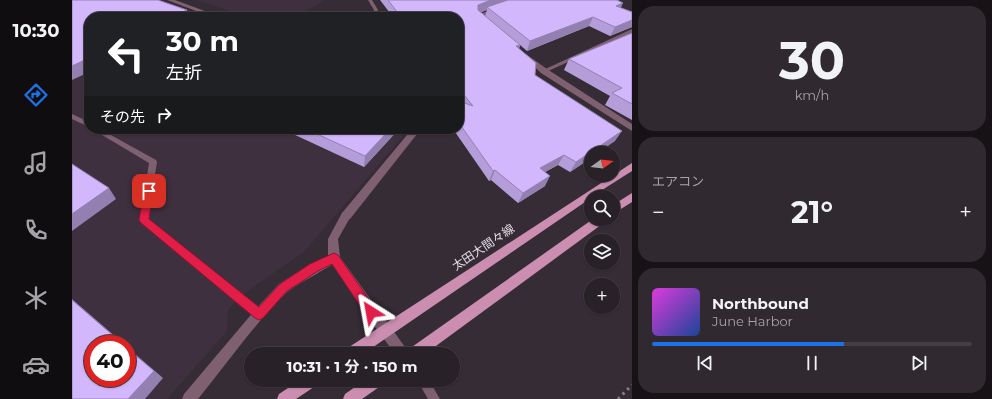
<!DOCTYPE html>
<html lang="ja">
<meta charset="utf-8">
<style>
body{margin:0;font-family:Montserrat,"Noto Sans JP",sans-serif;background:#302930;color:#f1f3f6;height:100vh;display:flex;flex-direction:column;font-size:15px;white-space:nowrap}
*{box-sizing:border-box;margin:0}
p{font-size:13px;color:#a5a3a8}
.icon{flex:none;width:22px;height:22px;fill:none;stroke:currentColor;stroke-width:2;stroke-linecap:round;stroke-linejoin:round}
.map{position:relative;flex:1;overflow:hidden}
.drawer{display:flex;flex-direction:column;gap:6px;padding:6px;background:#161216;width:360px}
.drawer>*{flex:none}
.guide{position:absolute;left:12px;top:12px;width:380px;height:122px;border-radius:16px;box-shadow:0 1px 3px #0004,0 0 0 1px #443e45;background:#202124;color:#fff;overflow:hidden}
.needle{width:26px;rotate:75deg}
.controls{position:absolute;left:512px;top:146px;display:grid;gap:8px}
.controls a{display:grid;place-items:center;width:36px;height:36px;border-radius:50%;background:#282128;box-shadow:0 1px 3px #0004,0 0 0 1px #443e45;font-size:20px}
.speed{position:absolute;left:12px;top:335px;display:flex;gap:8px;font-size:20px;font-weight:700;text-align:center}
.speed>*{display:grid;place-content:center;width:52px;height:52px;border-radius:50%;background:#282128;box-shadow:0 1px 3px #0004,0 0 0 1px #443e45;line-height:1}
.speed .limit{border:6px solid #d22;background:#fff;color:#111}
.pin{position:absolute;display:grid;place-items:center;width:34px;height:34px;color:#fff;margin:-17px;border-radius:8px;box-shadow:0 2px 6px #0006}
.me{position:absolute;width:44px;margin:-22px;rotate:326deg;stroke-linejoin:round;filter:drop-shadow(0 0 3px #0008)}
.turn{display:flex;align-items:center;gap:14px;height:84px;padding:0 16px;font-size:18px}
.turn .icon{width:52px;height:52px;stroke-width:2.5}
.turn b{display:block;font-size:28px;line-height:34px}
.then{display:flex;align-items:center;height:38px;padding:0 16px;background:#0003;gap:8px;font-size:15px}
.big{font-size:30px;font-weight:700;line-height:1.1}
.drawer .tile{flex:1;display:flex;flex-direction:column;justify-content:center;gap:6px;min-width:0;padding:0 14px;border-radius:16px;background:#302930}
.drawer .dial{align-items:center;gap:0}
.dial b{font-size:52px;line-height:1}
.song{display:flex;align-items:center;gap:12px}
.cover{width:48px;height:48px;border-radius:6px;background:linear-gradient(135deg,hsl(300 70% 55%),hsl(220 70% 35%))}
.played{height:4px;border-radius:2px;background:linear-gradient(90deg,#1a73e8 60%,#443e45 60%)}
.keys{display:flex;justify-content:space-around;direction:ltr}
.heat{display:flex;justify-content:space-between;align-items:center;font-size:22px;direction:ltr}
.trip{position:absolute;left:172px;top:347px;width:216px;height:40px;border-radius:20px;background:#282128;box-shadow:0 1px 3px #0004,0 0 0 1px #443e45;font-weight:700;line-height:40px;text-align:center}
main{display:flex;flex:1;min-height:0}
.dock{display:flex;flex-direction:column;width:72px;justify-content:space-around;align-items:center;background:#100d10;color:#a5a3a8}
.dock .icon{width:28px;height:28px}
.dock .selected{color:#1a73e8}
.dock b{font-size:18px;color:#f1f3f6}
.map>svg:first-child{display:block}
.built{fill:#3f3040;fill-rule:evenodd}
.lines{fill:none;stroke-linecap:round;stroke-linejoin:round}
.path{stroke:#857d86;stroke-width:3;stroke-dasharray:2.5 4;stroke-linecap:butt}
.service{fill:#7e6070;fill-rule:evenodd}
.minor{fill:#7e6070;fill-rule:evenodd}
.tertiary{fill:#7e6070;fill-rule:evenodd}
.primary{fill:#cb8eb0;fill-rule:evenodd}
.wall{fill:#b59dda;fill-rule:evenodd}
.shaded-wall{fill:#9380b1}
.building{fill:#d2b7fd;stroke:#9380b1}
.route{fill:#e11d48;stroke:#92132f}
.labels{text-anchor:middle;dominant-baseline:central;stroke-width:4;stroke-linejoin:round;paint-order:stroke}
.street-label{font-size:12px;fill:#e4dee5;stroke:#352c36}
</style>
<main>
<nav class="dock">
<b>10:30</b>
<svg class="icon selected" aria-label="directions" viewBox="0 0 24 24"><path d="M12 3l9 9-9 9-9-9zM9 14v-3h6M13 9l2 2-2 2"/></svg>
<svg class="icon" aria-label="music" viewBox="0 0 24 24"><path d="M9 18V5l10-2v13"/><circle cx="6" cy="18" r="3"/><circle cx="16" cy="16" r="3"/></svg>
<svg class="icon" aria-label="phone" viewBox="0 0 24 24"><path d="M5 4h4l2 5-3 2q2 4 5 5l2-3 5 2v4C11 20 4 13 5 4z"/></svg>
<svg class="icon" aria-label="climate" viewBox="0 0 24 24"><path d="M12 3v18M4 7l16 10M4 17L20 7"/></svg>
<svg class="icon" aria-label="car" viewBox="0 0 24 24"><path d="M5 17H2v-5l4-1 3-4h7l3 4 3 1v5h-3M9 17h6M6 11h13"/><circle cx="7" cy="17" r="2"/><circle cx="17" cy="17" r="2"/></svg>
</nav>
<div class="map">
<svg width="560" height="399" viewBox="0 0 560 399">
<rect width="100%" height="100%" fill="#352c36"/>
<g class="built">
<path d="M 0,0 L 89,0 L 137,17 L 17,17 L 17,129 L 337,129 L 232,252 L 180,288 L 156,309 L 155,331 L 95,399 L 0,399 ZM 21,344 L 55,344 L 55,378 L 21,378 Z"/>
<polygon points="124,0 253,0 225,17 177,17"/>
</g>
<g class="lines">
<polyline class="path" points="546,399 560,385"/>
<g class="service">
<polygon points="296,0 300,0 306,10 305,14 302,17 297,17 301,13 302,10"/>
<polygon points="560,29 560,33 474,72 469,71"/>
<polygon points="0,114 17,122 17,127 0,119"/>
<polygon points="20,129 28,129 84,160 85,162 76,219 191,311 192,314 191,317 187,319 183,317 69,222 68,220 77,163"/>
<polygon points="345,380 357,380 368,399 356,399"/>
</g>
<g class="minor">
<polygon points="95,0 103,0 149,17 140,17"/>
<polygon points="445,0 454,0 412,16 417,23 416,24 412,24 405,15"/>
<polygon points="454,54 475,69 560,124 560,131 469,73 452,57 452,55"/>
<polygon points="340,129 349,129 278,219 274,220 270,219 269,216 270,213"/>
<path d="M 262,253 L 266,255 L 268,258 C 265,264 224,284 214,293 C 183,323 154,365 126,399 L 110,399 L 112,394 L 183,310 L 207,284 L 238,264 Z"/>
</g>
<polygon class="tertiary" points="274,212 278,213 279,216 266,239 268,257 338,354 323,354 295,316 256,258 256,239 270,213"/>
<g class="primary">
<polygon points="560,163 560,171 519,197 519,198 291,354 272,354 274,349"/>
<polygon points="560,193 560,202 541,214 541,205"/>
<polygon points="521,219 534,219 533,222 353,354 335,354 337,349"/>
<polygon points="228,380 247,380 245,385 224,399 205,399 207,394"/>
<polygon points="293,380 312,380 310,385 290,399 271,399 273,394"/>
</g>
</g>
<g class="wall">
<path d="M 308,0 L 545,0 L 549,8 L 560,12 L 560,27 L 538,36 L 517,26 L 455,51 L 448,45 L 447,49 L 463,75 L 543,141 L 519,153 L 519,158 L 498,172 L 486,165 L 473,172 L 473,186 L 446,203 L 419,180 L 417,181 L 381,129 L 387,129 L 387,17 L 321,17 ZM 415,10 L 413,16 L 409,12 Z"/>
<polygon points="560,33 560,120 533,105 538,96 492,70 497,59"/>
<polygon points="220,129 327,129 292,167 221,134"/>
</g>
<g class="shaded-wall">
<polygon points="419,0 441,0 415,7 415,10 404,14 406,5"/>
<polygon points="551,3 547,12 544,6"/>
<polygon points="115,10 117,17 100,17"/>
<polygon points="521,17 517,26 455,51 458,41"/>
<polygon points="560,20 560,27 538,36 543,27"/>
<polygon points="448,45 445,54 444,46"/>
<polygon points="17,58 17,72 0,80 0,66"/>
<polygon points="318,129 327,129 292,167 293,156"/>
<polygon points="550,131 543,141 526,153 519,153 519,158 498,172 504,162"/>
<polygon points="492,155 486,165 462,178 468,168"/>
<polygon points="423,170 419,180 417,181 421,171"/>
<polygon points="478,176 473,186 446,203 451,193"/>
<polygon points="37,188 44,199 0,231 0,214"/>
<polygon points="0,299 52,344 51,344 0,300"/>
<polygon points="55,347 91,378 73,399 56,399"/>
</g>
<g class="building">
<polygon points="0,0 86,0 115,10 100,17 17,17 17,58 0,66"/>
<polygon points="316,0 419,0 406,5 406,10 448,45 444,46 464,63 463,75 550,131 504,162 492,155 468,168 478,176 451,193 423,170 421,171 387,123 387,101 401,106 387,89 387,17 329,17"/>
<polygon points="436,0 545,0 551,3 544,6 560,12 560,20 543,27 521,17 458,41 415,7"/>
<polygon points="560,33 560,104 540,93 550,88 497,59"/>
<polygon points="234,129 318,129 293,156"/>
<polygon points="0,164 37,188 0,214"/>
<polygon points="0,300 51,344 21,344 21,378 55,378 55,348 82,371 56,399 0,399"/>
</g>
<polygon class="route" points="77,188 81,191 77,219 187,307 208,284 238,264 262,253 266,255 303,308 305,312 303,316 299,317 295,316 260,264 246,271 215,291 191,318 187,320 183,318 69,223 67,220 72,191"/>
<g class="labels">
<g class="street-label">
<text transform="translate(411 247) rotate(-34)">太田大間々線</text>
</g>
</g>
</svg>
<div class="controls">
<a><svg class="needle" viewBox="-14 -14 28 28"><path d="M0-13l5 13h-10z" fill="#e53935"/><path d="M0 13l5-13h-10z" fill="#a5a3a8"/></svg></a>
<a><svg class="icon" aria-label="search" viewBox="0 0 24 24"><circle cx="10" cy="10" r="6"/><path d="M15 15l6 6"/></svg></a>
<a><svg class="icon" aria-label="layers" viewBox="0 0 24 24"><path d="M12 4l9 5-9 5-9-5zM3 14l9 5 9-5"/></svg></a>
<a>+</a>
</div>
<div class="speed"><div class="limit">40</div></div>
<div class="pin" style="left:77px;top:191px;background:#d93025"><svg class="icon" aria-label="arrive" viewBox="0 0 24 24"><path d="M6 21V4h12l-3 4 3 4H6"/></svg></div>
<svg class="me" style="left:299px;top:312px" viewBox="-20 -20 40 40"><path d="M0-17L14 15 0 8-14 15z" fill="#e11d48" stroke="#fff" stroke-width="4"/></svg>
<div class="trip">10:31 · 1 分 · 150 m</div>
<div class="guide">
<div class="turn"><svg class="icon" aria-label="left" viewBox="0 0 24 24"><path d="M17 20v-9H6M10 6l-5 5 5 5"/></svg><div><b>30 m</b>左折</div></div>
<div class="then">その先<svg class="icon" aria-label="right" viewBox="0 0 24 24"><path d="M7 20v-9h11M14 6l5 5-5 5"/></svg></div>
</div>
</div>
<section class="drawer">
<div class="tile dial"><b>30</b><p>km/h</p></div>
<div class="tile"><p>エアコン</p>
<div class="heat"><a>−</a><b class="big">21°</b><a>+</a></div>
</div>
<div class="tile">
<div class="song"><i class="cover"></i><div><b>Northbound</b><p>June Harbor</p></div></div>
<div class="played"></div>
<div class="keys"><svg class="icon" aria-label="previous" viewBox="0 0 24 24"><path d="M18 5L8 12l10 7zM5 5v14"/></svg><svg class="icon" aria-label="pause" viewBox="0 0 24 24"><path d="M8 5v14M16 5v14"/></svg><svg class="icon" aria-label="next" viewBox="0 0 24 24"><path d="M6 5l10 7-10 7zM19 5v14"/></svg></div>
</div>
</section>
</main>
